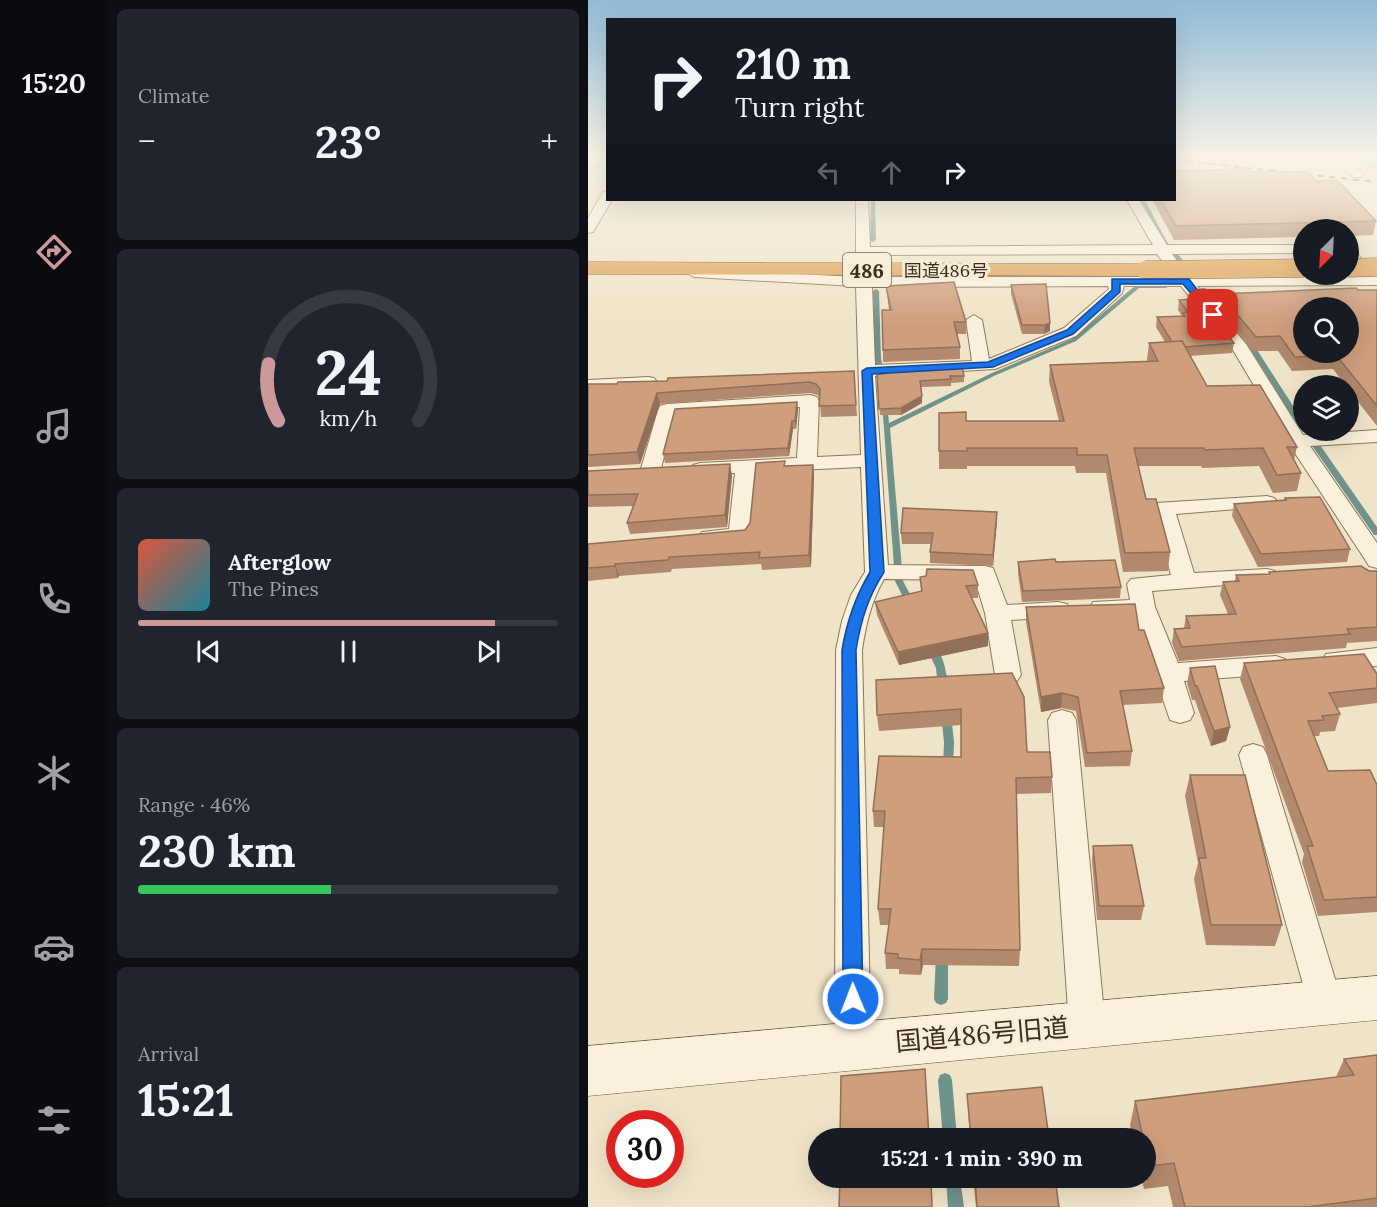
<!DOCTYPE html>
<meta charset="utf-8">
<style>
body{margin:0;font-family:Lora,"Noto Sans JP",serif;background:#20242c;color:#f1f3f6;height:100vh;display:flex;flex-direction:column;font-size:22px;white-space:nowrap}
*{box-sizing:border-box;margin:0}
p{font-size:20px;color:#9ea1a6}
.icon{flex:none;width:33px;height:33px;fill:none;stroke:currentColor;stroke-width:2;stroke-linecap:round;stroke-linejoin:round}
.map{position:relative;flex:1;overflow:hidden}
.side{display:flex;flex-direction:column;gap:9px;padding:9px;background:#0d0f14;width:480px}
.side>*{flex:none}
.guide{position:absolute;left:18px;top:18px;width:570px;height:183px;border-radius:0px;box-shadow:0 6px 24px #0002;background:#171b24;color:#f1f3f6;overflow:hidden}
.needle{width:39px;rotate:204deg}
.controls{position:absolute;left:705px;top:219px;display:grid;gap:12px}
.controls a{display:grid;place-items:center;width:66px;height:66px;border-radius:50%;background:#171b24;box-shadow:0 6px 24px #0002;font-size:30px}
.speed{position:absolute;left:18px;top:1110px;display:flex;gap:12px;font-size:30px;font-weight:700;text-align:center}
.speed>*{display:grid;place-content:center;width:78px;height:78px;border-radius:50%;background:#171b24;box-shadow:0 6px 24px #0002;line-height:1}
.speed .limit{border:9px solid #d22;background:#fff;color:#111}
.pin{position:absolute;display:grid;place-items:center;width:51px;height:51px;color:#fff;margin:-26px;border-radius:12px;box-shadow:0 3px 9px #0006}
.me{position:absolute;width:66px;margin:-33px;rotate:359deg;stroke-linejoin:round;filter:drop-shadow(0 0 4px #0008)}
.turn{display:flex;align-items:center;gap:21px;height:126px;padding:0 30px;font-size:27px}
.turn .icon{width:78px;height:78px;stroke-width:2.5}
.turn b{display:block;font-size:42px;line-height:51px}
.lanes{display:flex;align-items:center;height:57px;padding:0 30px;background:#0003;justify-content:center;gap:30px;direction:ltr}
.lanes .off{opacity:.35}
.big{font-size:45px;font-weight:700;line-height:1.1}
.side .card{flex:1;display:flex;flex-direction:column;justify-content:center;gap:9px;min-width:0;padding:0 21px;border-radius:9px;background:#20242c}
.side .dial{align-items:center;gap:0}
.dial svg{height:156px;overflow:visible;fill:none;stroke:#363941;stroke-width:7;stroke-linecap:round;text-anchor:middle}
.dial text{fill:#f1f3f6;stroke:none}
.song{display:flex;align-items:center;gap:18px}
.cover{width:72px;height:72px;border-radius:9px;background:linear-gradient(135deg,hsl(10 70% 55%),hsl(190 70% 35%))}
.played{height:6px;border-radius:3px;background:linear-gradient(90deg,#cc999b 85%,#363941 85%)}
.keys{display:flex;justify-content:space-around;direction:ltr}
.heat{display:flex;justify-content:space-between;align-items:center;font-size:33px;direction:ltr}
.charge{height:9px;border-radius:4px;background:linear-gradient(90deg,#34c759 46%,#363941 0)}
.trip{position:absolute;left:220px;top:1128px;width:348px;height:60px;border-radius:30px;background:#171b24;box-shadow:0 6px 24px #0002;font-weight:700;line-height:60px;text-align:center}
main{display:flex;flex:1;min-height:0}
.tabs{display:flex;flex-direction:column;width:108px;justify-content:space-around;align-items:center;background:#090b0e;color:#9ea1a6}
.tabs .icon{width:42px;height:42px}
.tabs .active{color:#cc999b}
.tabs b{font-size:27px;color:#f1f3f6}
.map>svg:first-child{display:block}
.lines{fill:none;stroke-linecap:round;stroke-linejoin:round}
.stream{fill:#6f938a;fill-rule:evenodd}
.river{fill:#a9c4bc;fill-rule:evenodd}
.street-casing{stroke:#8d765c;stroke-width:2}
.secondary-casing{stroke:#6f573f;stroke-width:1}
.highway-casing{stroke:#5b4430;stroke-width:1}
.street{fill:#faf1dc;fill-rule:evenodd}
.secondary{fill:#faf1dc;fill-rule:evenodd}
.highway{fill:#e0a458;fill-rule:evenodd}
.rail{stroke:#3d2e20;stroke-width:2;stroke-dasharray:6 6;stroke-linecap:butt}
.highway-bridge-casing{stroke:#5b4430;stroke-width:19;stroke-linecap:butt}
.highway-bridge{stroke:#e0a458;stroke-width:18}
.wall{fill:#b2896c}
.shaded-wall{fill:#916f58}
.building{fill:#cf9f7d;stroke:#916f58;stroke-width:1.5;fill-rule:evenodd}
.route{fill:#1a73e8;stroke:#114b97;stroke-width:1.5}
.labels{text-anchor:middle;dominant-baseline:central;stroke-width:6;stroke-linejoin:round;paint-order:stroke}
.far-street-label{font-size:18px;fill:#3d2e20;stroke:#f7eed8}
.shield{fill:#f7eed8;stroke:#756857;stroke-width:1.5}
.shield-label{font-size:20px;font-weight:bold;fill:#3d2e20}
.near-street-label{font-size:26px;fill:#3d2e20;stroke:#f7eed8}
</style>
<main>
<nav class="tabs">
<b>15:20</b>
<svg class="icon active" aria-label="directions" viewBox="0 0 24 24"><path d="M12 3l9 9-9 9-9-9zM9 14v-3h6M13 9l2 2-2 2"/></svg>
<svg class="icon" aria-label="music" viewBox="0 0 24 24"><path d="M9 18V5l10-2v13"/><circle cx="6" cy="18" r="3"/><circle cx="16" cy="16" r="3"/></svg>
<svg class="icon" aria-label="phone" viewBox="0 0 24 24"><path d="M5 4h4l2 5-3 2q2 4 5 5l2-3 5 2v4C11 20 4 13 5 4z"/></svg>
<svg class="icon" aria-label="climate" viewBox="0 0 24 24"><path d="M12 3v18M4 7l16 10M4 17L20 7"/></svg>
<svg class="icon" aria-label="car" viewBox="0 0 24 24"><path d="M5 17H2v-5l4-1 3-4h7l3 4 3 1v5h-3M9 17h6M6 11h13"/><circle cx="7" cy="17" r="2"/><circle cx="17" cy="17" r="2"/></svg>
<svg class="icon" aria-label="filters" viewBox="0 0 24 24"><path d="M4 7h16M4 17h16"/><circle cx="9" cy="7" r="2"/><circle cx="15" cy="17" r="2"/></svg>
</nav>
<section class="side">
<div class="card"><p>Climate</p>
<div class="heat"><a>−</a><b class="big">23°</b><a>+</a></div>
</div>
<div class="card dial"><svg viewBox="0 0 100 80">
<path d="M14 69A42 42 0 1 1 86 69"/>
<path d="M14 69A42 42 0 0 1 9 40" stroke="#cc999b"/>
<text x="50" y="56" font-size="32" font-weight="700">24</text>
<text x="50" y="72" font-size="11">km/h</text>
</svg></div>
<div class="card">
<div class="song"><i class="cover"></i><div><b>Afterglow</b><p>The Pines</p></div></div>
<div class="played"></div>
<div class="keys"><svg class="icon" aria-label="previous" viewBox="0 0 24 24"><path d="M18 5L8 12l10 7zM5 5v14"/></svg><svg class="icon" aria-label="pause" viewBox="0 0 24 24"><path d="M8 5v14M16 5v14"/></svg><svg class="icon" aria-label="next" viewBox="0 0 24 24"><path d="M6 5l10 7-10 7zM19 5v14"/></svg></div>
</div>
<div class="card"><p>Range · 46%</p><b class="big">230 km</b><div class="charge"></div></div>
<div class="card"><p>Arrival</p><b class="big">15:21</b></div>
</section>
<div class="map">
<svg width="789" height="1207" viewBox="0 0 789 1207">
<rect width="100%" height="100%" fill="#f0e4c8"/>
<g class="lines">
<g class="stream">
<polygon points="283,200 287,200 288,240 285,242 282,240"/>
<polygon points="553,200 557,200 579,242 602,268 602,270 598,270 574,243"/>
<polygon points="548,285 578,284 581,286 578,288 551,288 488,341 408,375 302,428 315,581 328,605 323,608 320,607 307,581 294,402 298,402 299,403 301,423 404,373 484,339"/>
<polygon points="613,288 617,288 640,315 640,317 636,317 613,290"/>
<polygon points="288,289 291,291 293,358 296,375 293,377 290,375 287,358 285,291"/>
<polygon points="659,341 664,342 716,423 716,430 719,431 716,431 712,429 658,342"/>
<polygon points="719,435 725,435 789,527 789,535 786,535 718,437"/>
<path d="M 343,644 C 356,651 359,675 360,688 L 358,690 L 352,690 L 350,688 L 348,668 L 338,647 Z"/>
<polygon points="358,710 362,711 363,714 366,742 365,769 364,772 360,773 356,772 355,769 356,742 353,714 354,711"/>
<polygon points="354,948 358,950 360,954 360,999 358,1003 353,1005 348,1003 346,999 348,954 350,950"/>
<polygon points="357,1073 362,1075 364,1080 369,1138 355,1138 350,1080 352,1075"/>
<polygon points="358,1178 372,1178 376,1207 360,1207"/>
</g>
<polygon class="river" points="770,157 789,157 789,170 780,168"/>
<defs>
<g id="street">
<polygon points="20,157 20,165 0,166 0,158"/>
<polygon points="742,157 755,157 775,174 773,177 765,177"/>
<polygon points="20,191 20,200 24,200 5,232 0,233 0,218 15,192"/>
<path d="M 268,200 L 280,200 L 282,247 L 565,245 L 539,200 L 551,200 L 579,245 L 716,245 L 716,253 L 584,254 L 601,277 L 774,276 L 760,262 L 760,249 L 765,250 L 789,274 L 789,285 L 609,286 L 658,344 L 715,435 L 789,430 L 789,442 L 722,446 L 789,543 L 789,568 L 781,566 L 778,561 L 699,441 L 645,350 L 593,286 L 536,286 L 534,293 L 488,336 L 407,369 L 287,376 L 300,565 L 397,566 L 405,568 L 419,605 L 470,602 L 479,604 L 482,610 L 479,616 L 423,620 L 433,675 L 429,681 L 420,684 L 411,681 L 407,675 L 397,613 L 387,580 L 296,579 C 283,602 278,624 274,650 L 283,1046 L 278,1058 L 265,1064 L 252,1058 L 247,1046 L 248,650 L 254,621 L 263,595 L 277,572 L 273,467 L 168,472 L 162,535 L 159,540 C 145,543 128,545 114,542 L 111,537 L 114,532 L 141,529 L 147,473 L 105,473 L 102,469 L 105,465 L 112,463 L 209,458 L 212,407 L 87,415 L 72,472 L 69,476 L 55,476 L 52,472 L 70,410 L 72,406 L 79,404 L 222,395 L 229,397 L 231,401 L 229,457 L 273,455 L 268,286 L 106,277 L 99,273 L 106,269 L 268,277 ZM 569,254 L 586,277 L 283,277 L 282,255 ZM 520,286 L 521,289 L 476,328 L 401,359 L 394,320 L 386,315 L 378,320 L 384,361 L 287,365 L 284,287 Z"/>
<polygon points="60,377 66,378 69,382 66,386 0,390 0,380"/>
<polygon points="679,496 686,498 690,502 686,506 588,514 606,573 679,569 687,571 691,576 687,581 564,591 567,607 590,663 688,656 697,659 701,665 697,671 688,674 596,681 606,713 602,720 592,723 582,720 546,615 514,616 505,614 502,608 505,602 542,600 539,584 543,579 583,575 565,508 568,503"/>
<polygon points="789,648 789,666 747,669 738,666 734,660 738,654"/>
<polygon points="474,710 484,713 488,720 517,1024 512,1036 499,1041 486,1036 481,1024 460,720 464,713"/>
<polygon points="665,744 675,747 679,755 754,1002 749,1014 737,1018 725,1014 720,1002 651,755 655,747"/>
</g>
<g id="secondary">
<polygon points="706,157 722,157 711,179 689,182 586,169 586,159 689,172 699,171"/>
<polygon points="789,976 789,1020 0,1096 0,1046"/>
</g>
<polygon id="highway" points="0,262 557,264 564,266 567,270 564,274 557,276 0,274"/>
</defs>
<use href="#street" class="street-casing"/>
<use href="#secondary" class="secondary-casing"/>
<use href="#highway" class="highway-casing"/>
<use href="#street" class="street"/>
<use href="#secondary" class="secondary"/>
<use href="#highway" class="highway"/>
<polyline class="rail" points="586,160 789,182"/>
<defs>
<g id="highway-bridge">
<polyline points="760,268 789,267"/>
<polyline points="557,270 716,268"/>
</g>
</defs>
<use href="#highway-bridge" class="highway-bridge-casing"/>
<use href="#highway-bridge" class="highway-bridge"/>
</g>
<g class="wall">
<polygon points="664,172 728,181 788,221 785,235 760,236 760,230 716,230 716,237 586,240 565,201 558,201 557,200 586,200"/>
<polygon points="423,285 462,323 462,331 456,334 434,334 423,294"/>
<polygon points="298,286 378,322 378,334 369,334 372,347 372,359 295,362 295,350 301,310"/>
<polygon points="770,290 789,290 789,426 760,389 760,386 758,386 745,369 704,371 690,351 665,351 630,308 632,294"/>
<polygon points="591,300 646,343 644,353 602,356 619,386 709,447 706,460 713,473 709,491 685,493 671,466 614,468 613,466 550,466 558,499 582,552 580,571 535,572 518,473 488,473 487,466 379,466 379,469 351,469 351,451 378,421 471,421 461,382 462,365 560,361 559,360 561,343 577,342 568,327 569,317 594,316 590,310"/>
<polygon points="266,371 269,416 233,417 232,398 230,395 222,393 72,404 52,464 0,467 0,384 29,384"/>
<polygon points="289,374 376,376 376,382 363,383 363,386 333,387 334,403 313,415 292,415"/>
<polygon points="210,409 208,429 205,429 201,456 77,463 75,454"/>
<polygon points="197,461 197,466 225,465 226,476 223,567 174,570 173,564 84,569 83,572 31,576 30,578 0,581 0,544 157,530 162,523"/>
<polygon points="0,471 144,475 139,527 42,534 39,523 45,506 0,507"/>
<polygon points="697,498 762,549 759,562 670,567 644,516 646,504 696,500"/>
<polygon points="409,512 405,566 342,563 342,552 343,544 314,544 313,533"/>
<polygon points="430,562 468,562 533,587 532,598 434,602 430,573"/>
<polygon points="789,571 789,641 759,643 758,648 591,661 584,643 586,629 596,628 598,616 640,614 632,595 635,582 647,581 648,575 681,574 681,572"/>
<polygon points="332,577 390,585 390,598 384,598 400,633 400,646 311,665 289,615 287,602 333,592"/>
<polygon points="438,607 551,630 576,688 574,703 535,705 544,751 542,766 497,767 488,711 473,708 453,712 438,622"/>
<polygon points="656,663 789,674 789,703 749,708 752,714 747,731 732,732 731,736 726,736 740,771 789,785 789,912 730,916 714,862 716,854 652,679"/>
<polygon points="602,668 642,727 638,741 623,746 607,700 604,700 599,683"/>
<polygon points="424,673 439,752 464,777 463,793 428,794 432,950 431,966 335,965 333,975 311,974 311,969 298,969 297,953 301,925 292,925 290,909 296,827 286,827 285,811 373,757 373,725 291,731 289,715"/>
<polygon points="602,775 694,925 687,946 618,945 606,879 610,863 597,796"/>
<polygon points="505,846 556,906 553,920 509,920 504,861"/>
<polygon points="789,1055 789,1207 585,1207 580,1186 556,1189 553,1178 558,1178 558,1138 545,1138 542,1125 547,1101 748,1077 756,1059"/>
<polygon points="379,1094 461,1138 382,1138"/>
<polygon points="385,1178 467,1178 471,1207 388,1207"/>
</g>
<g class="shaded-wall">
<polygon points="462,323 462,331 456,334 457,325"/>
<polygon points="69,393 72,404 52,464 49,452"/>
<polygon points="334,396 334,403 313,415 313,408"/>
<polygon points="209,402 210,409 208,429 207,421"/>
<polygon points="204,421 205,429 201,456 200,448"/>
<polygon points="142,464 144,475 139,527 137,515"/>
<polygon points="225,465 226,476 223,567 221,555"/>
<polygon points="409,512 409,522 405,566 405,555"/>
<polygon points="27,564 31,576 30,578 27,566"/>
<polygon points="400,633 400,646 311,665 310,652"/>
<polygon points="474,693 473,708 453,712 453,697"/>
<polygon points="642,727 638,741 623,746 626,731"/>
<polygon points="334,949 335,965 333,975 332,960"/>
</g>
<g class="building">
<polygon points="661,169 664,172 720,172 728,181 749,180 788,221 588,226 573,200 586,200 586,171"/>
<polygon points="366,282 378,322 366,322 372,347 295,350 294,310 303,310 298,286"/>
<polygon points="458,284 462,323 457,325 434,325 423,285"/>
<path d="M 768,288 L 770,290 L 789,290 L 789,406 L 748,355 L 707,357 L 692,336 L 668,337 L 632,294 ZM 716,308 L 760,308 L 760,352 L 716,352 Z"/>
<polygon points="610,299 646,343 597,347 594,341 584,342 569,317 597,316 595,313 600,312 591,300"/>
<polygon points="594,341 619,386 672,385 709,447 699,447 713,473 689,475 675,448 617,450 616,448 546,448 558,499 568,499 582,552 537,553 519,455 489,455 489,448 379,448 379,451 351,451 351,413 378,412 378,421 476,421 462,365 570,361 561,343"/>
<polygon points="374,367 376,376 362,376 363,379 332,381 334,396 313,408 291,409 289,374 295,374 295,371"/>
<polygon points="266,371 268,405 231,406 232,389 228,384 221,382 69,393 49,452 0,455 0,384 29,384 30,382 79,381 80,378"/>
<polygon points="209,402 207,421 204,421 200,448 75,454 87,409"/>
<polygon points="197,461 196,466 225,465 221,555 171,558 172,552 81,557 80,560 27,564 27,566 0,568 0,544 157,530 162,523 168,463"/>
<polygon points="142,464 137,515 39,523 50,494 0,495 0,471"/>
<polygon points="732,497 762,549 673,554 646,504 698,500 697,498"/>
<polygon points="315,508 409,512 405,555 342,552 345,533 313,533"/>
<polygon points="467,559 468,562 527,560 533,587 435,591 430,562"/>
<polygon points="773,566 781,571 789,571 789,627 759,629 762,634 594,647 586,629 602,628 598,616 648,614 635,582 651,581 648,575 682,574 681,572"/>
<polygon points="339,569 385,570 390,585 378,586 400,633 310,652 287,602 334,591 332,577 338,576"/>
<polygon points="547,604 551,630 556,630 576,688 532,691 544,751 499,753 490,697 474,693 453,697 438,607"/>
<polygon points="776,654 789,674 789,688 741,693 752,714 734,716 736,720 720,721 740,771 782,770 789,785 789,897 736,900 719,846 725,846 656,663"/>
<polygon points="627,666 642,727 626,731 609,686 607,686 602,668"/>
<polygon points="424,673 436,697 439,752 462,752 464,777 428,778 432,950 334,949 332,960 310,958 310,954 297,953 303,909 290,909 297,811 285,811 291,756 373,757 373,709 289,715 288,680"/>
<polygon points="602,775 657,775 694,925 623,925 611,858 618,858"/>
<polygon points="544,845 556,906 511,906 505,846"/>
<polygon points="789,1055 789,1198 719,1207 597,1207 586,1163 562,1166 558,1150 558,1138 555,1138 547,1101 766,1075 756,1059"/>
<polygon points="337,1069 341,1138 252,1138 253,1076"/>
<polygon points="454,1087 461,1138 383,1138 379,1094"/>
<polygon points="252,1178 343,1178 344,1207 251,1207"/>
<polygon points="387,1178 467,1178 471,1207 389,1207"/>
</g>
<linearGradient id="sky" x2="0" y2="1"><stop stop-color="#8fbad6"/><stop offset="0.48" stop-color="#f8f3e6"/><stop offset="1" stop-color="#f8f3e6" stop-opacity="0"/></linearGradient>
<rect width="789" height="326" fill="url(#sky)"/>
<path class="route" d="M 524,279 L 601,279 L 629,315 L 622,316 L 595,284 L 532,284 L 532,292 L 485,334 L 405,367 L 284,374 L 296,572 C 280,597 273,620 268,650 L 275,999 L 272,1006 L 265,1008 L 258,1006 L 255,999 L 254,650 C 259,620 267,597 282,572 L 274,371 L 279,368 L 400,362 L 479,330 L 524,290 Z"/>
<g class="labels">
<g class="far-street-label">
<text x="358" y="270">国道486号</text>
</g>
<rect class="shield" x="255" y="253" width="48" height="34" rx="4.5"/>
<g class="shield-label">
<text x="279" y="270">486</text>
</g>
<g class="near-street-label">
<text transform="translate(394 1034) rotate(-5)">国道486号旧道</text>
</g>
</g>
</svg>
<div class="controls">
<a><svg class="needle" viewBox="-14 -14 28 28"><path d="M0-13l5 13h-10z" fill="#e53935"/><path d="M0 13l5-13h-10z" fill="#9ea1a6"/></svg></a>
<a><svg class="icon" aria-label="search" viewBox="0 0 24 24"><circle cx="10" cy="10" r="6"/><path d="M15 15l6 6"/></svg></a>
<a><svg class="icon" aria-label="layers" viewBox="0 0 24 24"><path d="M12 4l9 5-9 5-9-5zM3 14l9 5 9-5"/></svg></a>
</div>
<div class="speed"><div class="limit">30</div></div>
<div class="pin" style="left:625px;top:315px;background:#d93025"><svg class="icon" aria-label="arrive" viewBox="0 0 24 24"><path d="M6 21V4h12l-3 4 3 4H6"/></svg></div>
<svg class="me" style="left:265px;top:999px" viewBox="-20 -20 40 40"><circle r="17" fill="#1a73e8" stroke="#fff" stroke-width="3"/><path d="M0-11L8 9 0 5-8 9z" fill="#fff"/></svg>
<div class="trip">15:21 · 1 min · 390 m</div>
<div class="guide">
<div class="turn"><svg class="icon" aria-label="right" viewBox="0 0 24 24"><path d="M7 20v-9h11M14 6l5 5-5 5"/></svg><div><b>210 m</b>Turn right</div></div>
<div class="lanes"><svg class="icon off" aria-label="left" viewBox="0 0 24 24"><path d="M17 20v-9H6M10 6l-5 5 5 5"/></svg><svg class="icon off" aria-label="ahead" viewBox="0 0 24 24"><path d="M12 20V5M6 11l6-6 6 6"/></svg><svg class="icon" aria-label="right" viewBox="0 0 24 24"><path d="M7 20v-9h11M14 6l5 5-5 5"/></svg></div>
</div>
</div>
</main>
